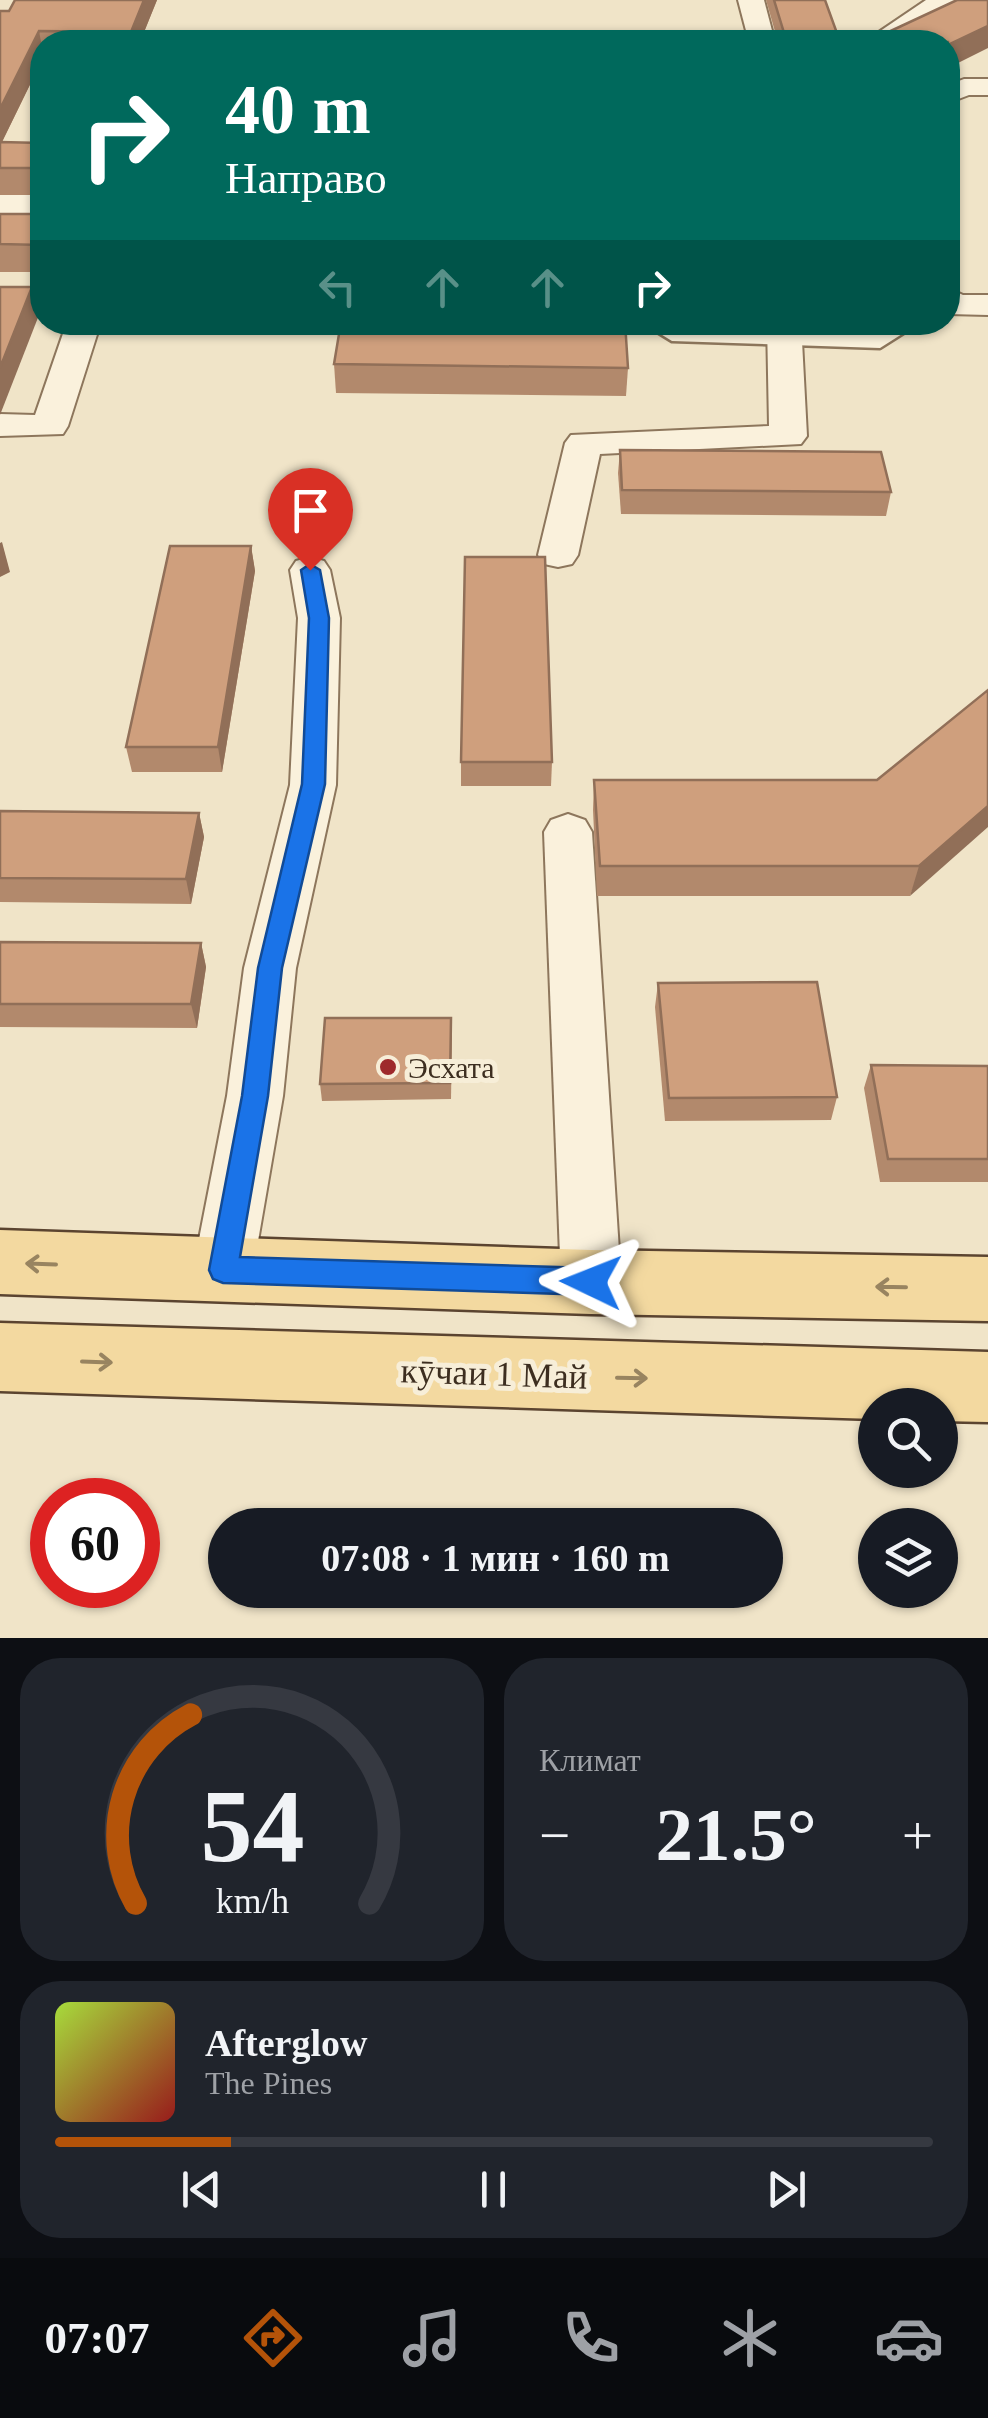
<!DOCTYPE html>
<html lang="ru">
<meta charset="utf-8">
<style>
body{margin:0;font-family:Georgia,serif;background:#20242c;color:#f1f3f6;height:100vh;display:flex;flex-direction:column;font-size:38px;white-space:nowrap}
*{box-sizing:border-box;margin:0}
p{font-size:32px;color:#9ea1a6}
.icon{flex:none;width:55px;height:55px;fill:none;stroke:currentColor;stroke-width:2;stroke-linecap:round;stroke-linejoin:round}
.map{position:relative;height:1638px;overflow:hidden}
.drawer{display:flex;flex-direction:column;gap:20px;padding:20px;background:#0d0f14;flex:1}
.drawer>*{flex:none}
.top-card{position:absolute;left:30px;top:30px;width:930px;height:305px;border-radius:40px;box-shadow:0 2px 8px #0004;background:#00695c;color:#fff;overflow:hidden}
.fabs{position:absolute;left:858px;top:1388px;display:grid;gap:20px}
.fabs a{display:grid;place-items:center;width:100px;height:100px;border-radius:50%;background:#171b24;box-shadow:0 2px 8px #0004;font-size:50px}
.speed{position:absolute;left:30px;top:1478px;display:flex;gap:20px;font-size:50px;font-weight:700;text-align:center}
.speed>*{display:grid;place-content:center;width:130px;height:130px;border-radius:50%;background:#171b24;box-shadow:0 2px 8px #0004;line-height:1}
.speed .limit{border:15px solid #d22;background:#fff;color:#111}
.pin{position:absolute;display:grid;place-items:center;width:85px;height:85px;color:#fff;margin:-102px -42px;border-radius:50% 50% 50% 0;rotate:-45deg;box-shadow:0 0 10px #0007}
.pin .icon{rotate:45deg}
.me{position:absolute;width:110px;margin:-55px;rotate:272deg;stroke-linejoin:round;filter:drop-shadow(0 0 8px #0008)}
.turn{display:flex;align-items:center;gap:35px;height:210px;padding:0 30px;font-size:45px}
.turn .icon{width:130px;height:130px;stroke-width:2.5}
.turn b{display:block;font-size:70px;line-height:85px}
.lanes{display:flex;align-items:center;height:95px;padding:0 30px;background:#0003;justify-content:center;gap:50px;direction:ltr}
.lanes .off{opacity:.35}
.big{font-size:75px;font-weight:600;line-height:1.1}
.drawer .card{flex:1;display:flex;flex-direction:column;justify-content:center;gap:15px;min-width:0;padding:0 35px;border-radius:40px;background:#20242c}
.drawer .dial{align-items:center;gap:0}
.dial svg{height:260px;overflow:visible;fill:none;stroke:#363941;stroke-width:7;stroke-linecap:round;text-anchor:middle}
.dial text{fill:#f1f3f6;stroke:none}
.song{display:flex;align-items:center;gap:30px}
.cover{width:120px;height:120px;border-radius:15px;background:linear-gradient(135deg,hsl(80 70% 55%),hsl(0 70% 35%))}
.played{height:10px;border-radius:5px;background:linear-gradient(90deg,#b45309 20%,#363941 20%)}
.keys{display:flex;justify-content:space-around;direction:ltr}
.heat{display:flex;justify-content:space-between;align-items:center;font-size:55px;direction:ltr}
.drawer .tiles{flex:1;display:grid;gap:20px;grid-template-columns:1fr 1fr}
.card:last-child{grid-column:span 2}
.trip{position:absolute;left:208px;top:1508px;width:575px;height:100px;border-radius:50px;background:#171b24;box-shadow:0 2px 8px #0004;font-weight:600;line-height:100px;text-align:center}
.tab-bar{display:flex;height:160px;justify-content:space-around;align-items:center;background:#090b0e;color:#9ea1a6}
.tab-bar .icon{width:70px;height:70px}
.tab-bar .selected{color:#b45309}
.tab-bar b{font-size:45px;color:#f1f3f6}
.map>svg:first-child{display:block}
.lines{fill:none;stroke-linecap:round;stroke-linejoin:round}
.pedestrian-casing{stroke:#8d765c;stroke-width:5}
.minor-casing{stroke:#8d765c;stroke-width:4}
.primary-casing{stroke:#5b4430;stroke-width:5}
.pedestrian{fill:#faf1dc;fill-rule:evenodd}
.minor{fill:#faf1dc;fill-rule:evenodd}
.primary{fill:#f3d9a0;fill-rule:evenodd}
.wall{fill:#b2896c}
.shaded-wall{fill:#916f58}
.building{fill:#cf9f7d;stroke:#916f58;stroke-width:2.5}
.oneway{stroke:#988460}
.route{fill:#1a73e8;stroke:#114b97;stroke-width:2.5}
.poi-dot{fill:#9e2a2b;stroke:#f7eed8;stroke-width:4}
.labels{text-anchor:middle;dominant-baseline:central;stroke-width:10;stroke-linejoin:round;paint-order:stroke}
.poi-label{font-size:30px;fill:#3d2e20;stroke:#f7eed8;text-anchor:start}
.near-street-label{font-size:35px;fill:#3d2e20;stroke:#f7eed8}
</style>
<div class="map">
<svg width="988" height="1638" viewBox="0 0 988 1638">
<rect width="100%" height="100%" fill="#f0e4c8"/>
<g class="lines">
<defs>
<polygon id="pedestrian" points="891,322 921,322 880,348 672,341 659,333 672,325 875,332"/>
<g id="minor">
<polygon points="738,0 764,0 775,42 749,42"/>
<polygon points="926,0 956,0 894,42 864,42"/>
<polygon points="964,79 988,79 988,95 969,95 948,103 948,85"/>
<rect x="0" y="195" width="42" height="18"/>
<polygon points="948,288 963,295 988,295 988,315 948,314"/>
<polygon points="67,322 101,322 68,426 63,434 0,436 0,414 35,415"/>
<polygon points="767,322 801,322 807,436 801,444 600,454 578,555 572,564 558,567 544,564 538,555 565,443 571,435 769,426"/>
<polygon points="310,557 324,561 330,570 340,618 336,785 296,968 283,1096 253,1270 244,1289 223,1298 202,1289 193,1270 227,1096 244,968 290,785 298,618 290,570 296,561"/>
<polygon points="568,814 585,820 592,832 621,1282 612,1302 591,1310 570,1302 561,1282 544,832 551,820"/>
</g>
<g id="primary">
<polygon points="0,1230 591,1250 988,1257 988,1321 591,1314 0,1294"/>
<polygon points="0,1323 988,1352 988,1422 940,1421 940,1405 875,1405 875,1419 0,1391"/>
</g>
</defs>
<use href="#pedestrian" class="pedestrian-casing"/>
<use href="#minor" class="minor-casing"/>
<use href="#primary" class="primary-casing"/>
<use href="#pedestrian" class="pedestrian"/>
<use href="#minor" class="minor"/>
<use href="#primary" class="primary"/>
</g>
<g class="wall">
<polygon points="15,0 157,0 140,42 42,42 42,60 2,142 42,143 42,195 0,195 0,11 9,11"/>
<polygon points="766,0 825,0 838,36 837,42 778,42"/>
<rect x="0" y="214" width="42" height="58"/>
<polygon points="334,364 628,368 626,396 336,393"/>
<polygon points="620,450 891,492 886,516 621,514 618,473"/>
<polygon points="251,546 255,571 222,772 132,772 126,747"/>
<polygon points="988,690 910,896 597,896 593,810 594,780 877,780"/>
<polygon points="461,762 552,762 551,786 461,786"/>
<polygon points="0,811 199,813 204,837 191,904 0,902"/>
<polygon points="0,942 201,943 206,967 197,1028 0,1027"/>
<polygon points="658,983 837,1097 831,1120 665,1121 655,1007"/>
<polygon points="452,1035 451,1099 322,1101 320,1084"/>
<polygon points="871,1065 988,1066 988,1182 880,1182 864,1088"/>
</g>
<g class="shaded-wall">
<polygon points="144,0 157,0 140,42 132,42 131,32"/>
<polygon points="988,26 988,48 948,68 948,45"/>
<polygon points="39,31 42,47 42,60 0,146 0,109"/>
<polygon points="32,287 39,315 0,415 0,368"/>
<polygon points="2,542 10,572 0,577 0,543"/>
<polygon points="251,546 255,571 222,772 218,747"/>
<polygon points="988,806 988,827 910,896 919,866"/>
<polygon points="199,813 204,837 191,904 186,879"/>
<polygon points="201,943 206,967 197,1028 191,1004"/>
</g>
<g class="building">
<polygon points="15,0 144,0 131,32 39,31 0,109 0,11 9,11"/>
<polygon points="774,0 825,0 838,36 785,36"/>
<polygon points="957,0 988,0 988,26 948,45 948,42 867,42"/>
<polygon points="0,142 42,143 42,168 0,168"/>
<polygon points="0,214 42,214 42,245 0,244"/>
<polygon points="0,287 32,287 0,368"/>
<polygon points="341,322 625,322 628,368 334,364"/>
<polygon points="620,450 881,452 891,492 622,490"/>
<polygon points="170,546 251,546 218,747 126,747"/>
<polygon points="465,557 545,557 552,762 461,762"/>
<polygon points="988,690 988,806 919,866 600,866 594,780 877,780"/>
<polygon points="0,811 199,813 186,879 0,878"/>
<polygon points="0,942 201,943 191,1004 0,1004"/>
<polygon points="817,982 837,1097 669,1098 658,983"/>
<polygon points="325,1018 451,1018 450,1083 320,1084"/>
<polygon points="871,1065 988,1066 988,1159 888,1159"/>
</g>
<defs><path id="oneway-shaft" d="M-6 0H5M1.5-3L5.5 0L1.5 3" fill="none" stroke-width="1.6" stroke-linecap="round" stroke-linejoin="round" transform="scale(2.5)"/></defs>
<g class="oneway">
<use href="#oneway-shaft" transform="translate(41 1264) rotate(-178)"/>
<use href="#oneway-shaft" transform="translate(891 1287) rotate(-179)"/>
<use href="#oneway-shaft" transform="translate(97 1362) rotate(2)"/>
<use href="#oneway-shaft" transform="translate(632 1378) rotate(1)"/>
</g>
<polygon class="route" points="310,564 320,570 329,618 325,784 282,968 268,1096 240,1257 591,1268 601,1272 606,1282 601,1291 591,1295 223,1283 213,1279 209,1270 242,1096 258,968 302,784 309,618 301,570"/>
<circle class="poi-dot" cx="388" cy="1067" r="10"/>
<g class="labels">
<g class="poi-label">
<text x="408" y="1067">Эсхата</text>
</g>
<g class="near-street-label">
<text transform="translate(494 1374) rotate(2)">кӯчаи 1 Май</text>
</g>
</g>
</svg>
<div class="fabs">
<a><svg class="icon" aria-label="search" viewBox="0 0 24 24"><circle cx="10" cy="10" r="6"/><path d="M15 15l6 6"/></svg></a>
<a><svg class="icon" aria-label="layers" viewBox="0 0 24 24"><path d="M12 4l9 5-9 5-9-5zM3 14l9 5 9-5"/></svg></a>
</div>
<div class="speed"><div class="limit">60</div></div>
<div class="pin" style="left:310px;top:570px;background:#d93025"><svg class="icon" aria-label="arrive" viewBox="0 0 24 24"><path d="M6 21V4h12l-3 4 3 4H6"/></svg></div>
<svg class="me" style="left:591px;top:1282px" viewBox="-20 -20 40 40"><path d="M0-17L14 15 0 8-14 15z" fill="#1a73e8" stroke="#fff" stroke-width="4"/></svg>
<div class="trip">07:08 · 1 мин · 160 m</div>
<div class="top-card">
<div class="turn"><svg class="icon" aria-label="right" viewBox="0 0 24 24"><path d="M7 20v-9h11M14 6l5 5-5 5"/></svg><div><b>40 m</b>Направо</div></div>
<div class="lanes"><svg class="icon off" aria-label="left" viewBox="0 0 24 24"><path d="M17 20v-9H6M10 6l-5 5 5 5"/></svg><svg class="icon off" aria-label="ahead" viewBox="0 0 24 24"><path d="M12 20V5M6 11l6-6 6 6"/></svg><svg class="icon off" aria-label="ahead" viewBox="0 0 24 24"><path d="M12 20V5M6 11l6-6 6 6"/></svg><svg class="icon" aria-label="right" viewBox="0 0 24 24"><path d="M7 20v-9h11M14 6l5 5-5 5"/></svg></div>
</div>
</div>
<section class="drawer">
<div class="tiles">
<div class="card dial"><svg viewBox="0 0 100 80">
<path d="M14 69A42 42 0 1 1 86 69"/>
<path d="M14 69A42 42 0 0 1 31 11" stroke="#b45309"/>
<text x="50" y="56" font-size="32" font-weight="700">54</text>
<text x="50" y="72" font-size="11">km/h</text>
</svg></div>
<div class="card"><p>Климат</p>
<div class="heat"><a>−</a><b class="big">21.5°</b><a>+</a></div>
</div>
<div class="card">
<div class="song"><i class="cover"></i><div><b>Afterglow</b><p>The Pines</p></div></div>
<div class="played"></div>
<div class="keys"><svg class="icon" aria-label="previous" viewBox="0 0 24 24"><path d="M18 5L8 12l10 7zM5 5v14"/></svg><svg class="icon" aria-label="pause" viewBox="0 0 24 24"><path d="M8 5v14M16 5v14"/></svg><svg class="icon" aria-label="next" viewBox="0 0 24 24"><path d="M6 5l10 7-10 7zM19 5v14"/></svg></div>
</div>
</div>
</section>
<nav class="tab-bar">
<b>07:07</b>
<svg class="icon selected" aria-label="directions" viewBox="0 0 24 24"><path d="M12 3l9 9-9 9-9-9zM9 14v-3h6M13 9l2 2-2 2"/></svg>
<svg class="icon" aria-label="music" viewBox="0 0 24 24"><path d="M9 18V5l10-2v13"/><circle cx="6" cy="18" r="3"/><circle cx="16" cy="16" r="3"/></svg>
<svg class="icon" aria-label="phone" viewBox="0 0 24 24"><path d="M5 4h4l2 5-3 2q2 4 5 5l2-3 5 2v4C11 20 4 13 5 4z"/></svg>
<svg class="icon" aria-label="climate" viewBox="0 0 24 24"><path d="M12 3v18M4 7l16 10M4 17L20 7"/></svg>
<svg class="icon" aria-label="car" viewBox="0 0 24 24"><path d="M5 17H2v-5l4-1 3-4h7l3 4 3 1v5h-3M9 17h6M6 11h13"/><circle cx="7" cy="17" r="2"/><circle cx="17" cy="17" r="2"/></svg>
</nav>
